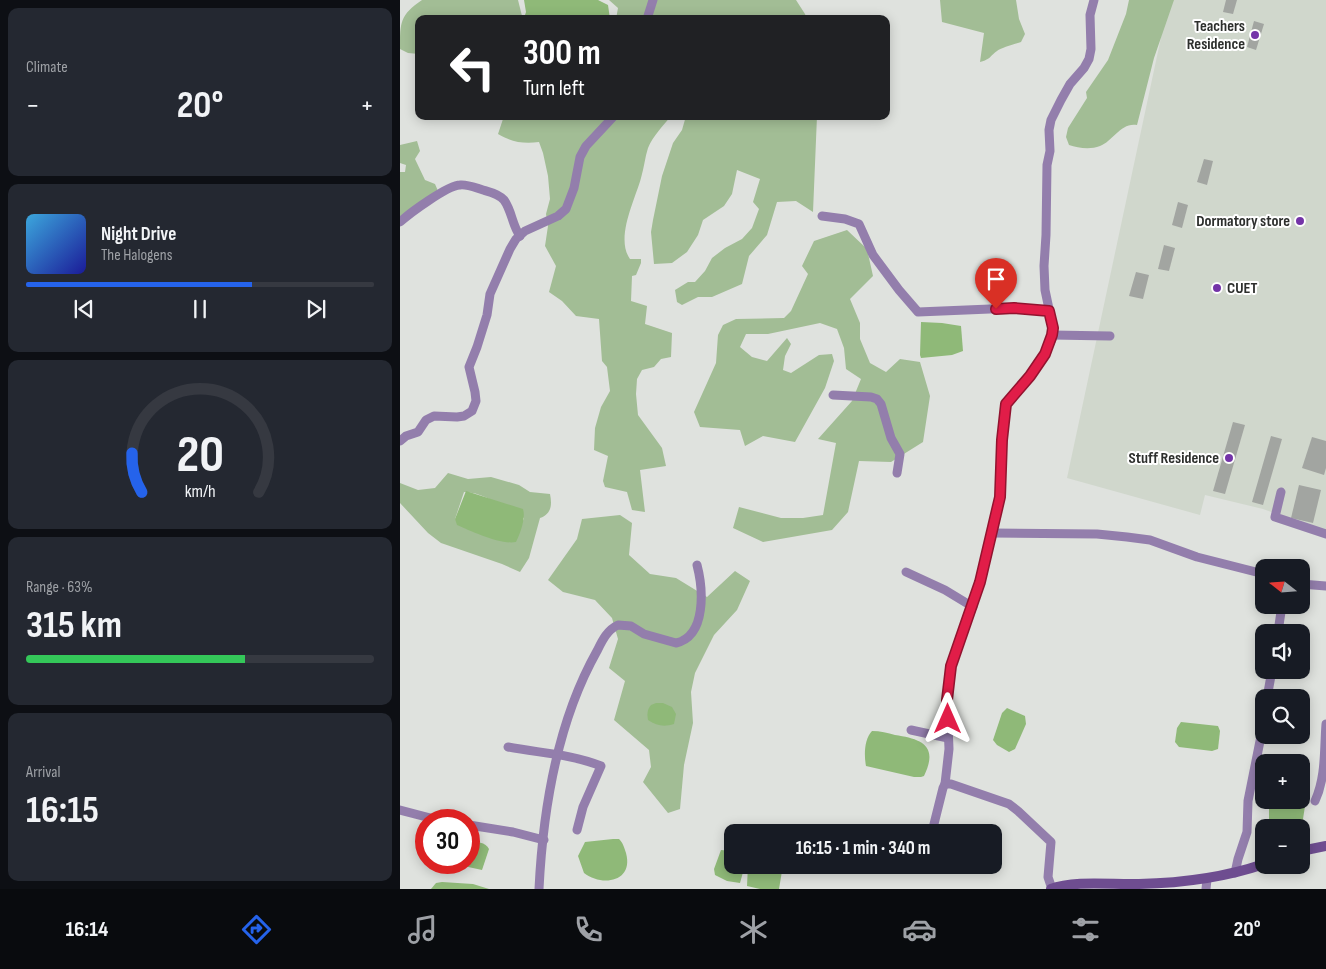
<!DOCTYPE html>
<meta charset="utf-8">
<style>
body{margin:0;font-family:"Sofia Sans Condensed",sans-serif;background:#242831;color:#f1f3f6;height:100vh;display:flex;flex-direction:column;font-size:19px;white-space:nowrap}
*{box-sizing:border-box;margin:0}
p{font-size:16px;color:#9ea1a6}
.icon{flex:none;width:28px;height:28px;fill:none;stroke:currentColor;stroke-width:2;stroke-linecap:round;stroke-linejoin:round}
.map{position:relative;flex:1;overflow:hidden}
.drawer{display:flex;flex-direction:column;gap:8px;padding:8px;background:#0d0f14;width:400px}
.drawer>*{flex:none}
.hud{position:absolute;left:15px;top:15px;width:475px;height:105px;border-radius:10px;box-shadow:0 2px 12px #0003;background:#202124;color:#fff;overflow:hidden}
.needle{width:32px;rotate:287deg}
.controls{position:absolute;left:855px;top:559px;display:grid;gap:10px}
.controls a{display:grid;place-items:center;width:55px;height:55px;border-radius:10px;background:#171b24;box-shadow:0 2px 12px #0003;font-size:25px}
.speed{position:absolute;left:15px;top:809px;display:flex;gap:10px;font-size:25px;font-weight:700;text-align:center}
.speed>*{display:grid;place-content:center;width:65px;height:65px;border-radius:50%;background:#171b24;box-shadow:0 2px 12px #0003;line-height:1}
.speed .limit{border:8px solid #d22;background:#fff;color:#111}
.pin{position:absolute;display:grid;place-items:center;width:42px;height:42px;color:#fff;margin:-51px -21px;border-radius:50% 50% 50% 0;rotate:-45deg;box-shadow:0 0 5px #0007}
.pin .icon{rotate:45deg}
.me{position:absolute;width:55px;margin:-28px;rotate:0deg;stroke-linejoin:round;filter:drop-shadow(0 0 4px #0008)}
.turn{display:flex;align-items:center;gap:18px;height:105px;padding:0 25px;font-size:22px}
.turn .icon{width:65px;height:65px;stroke-width:2.5}
.turn b{display:block;font-size:35px;line-height:42px}
.big{font-size:38px;font-weight:700;line-height:1.1}
.drawer .tile{flex:1;display:flex;flex-direction:column;justify-content:center;gap:8px;min-width:0;padding:0 18px;border-radius:10px;background:#242831}
.drawer .dial{align-items:center;gap:0}
.dial svg{height:130px;overflow:visible;fill:none;stroke:#363941;stroke-width:7;stroke-linecap:round;text-anchor:middle}
.dial text{fill:#f1f3f6;stroke:none}
.song{display:flex;align-items:center;gap:15px}
.cover{width:60px;height:60px;border-radius:8px;background:linear-gradient(135deg,hsl(200 70% 55%),hsl(240 70% 35%))}
.played{height:5px;border-radius:2px;background:linear-gradient(90deg,#2563eb 65%,#363941 65%)}
.keys{display:flex;justify-content:space-around;direction:ltr}
.heat{display:flex;justify-content:space-between;align-items:center;font-size:28px;direction:ltr}
.charge{height:8px;border-radius:4px;background:linear-gradient(90deg,#34c759 63%,#363941 0)}
.trip{position:absolute;left:324px;top:824px;width:278px;height:50px;border-radius:10px;background:#171b24;box-shadow:0 2px 12px #0003;font-weight:700;line-height:50px;text-align:center}
.tabs{display:flex;height:80px;justify-content:space-around;align-items:center;background:#090b0e;color:#9ea1a6}
.tabs .icon{width:35px;height:35px}
.tabs .selected{color:#2563eb}
.tabs b{font-size:22px;color:#f1f3f6}
main{display:flex;flex:1;min-height:0}
.map>svg:first-child{display:block}
.built{fill:#d0d7cc}
.green{fill:#a2bd95;fill-rule:evenodd}
.water{fill:#8fb978}
.building{fill:#a2a5a1}
.lines{fill:none;stroke-linecap:round;stroke-linejoin:round}
.street{stroke:#937eac;stroke-width:9}
.secondary{stroke:#6e4d90;stroke-width:10}
.route-casing{stroke:#92132f;stroke-width:12}
.route{stroke:#e11d48;stroke-width:9}
.poi-dot{fill:#7434a8;stroke:#fff;stroke-width:2}
.labels{text-anchor:middle;dominant-baseline:central;stroke-width:4;stroke-linejoin:round;paint-order:stroke}
.poi-label{font-size:16px;font-weight:bold;fill:#2d2f2d;stroke:#fff;text-anchor:end}
</style>
<main>
<section class="drawer">
<div class="tile"><p>Climate</p>
<div class="heat"><a>−</a><b class="big">20°</b><a>+</a></div>
</div>
<div class="tile">
<div class="song"><i class="cover"></i><div><b>Night Drive</b><p>The Halogens</p></div></div>
<div class="played"></div>
<div class="keys"><svg class="icon" aria-label="previous" viewBox="0 0 24 24"><path d="M18 5L8 12l10 7zM5 5v14"/></svg><svg class="icon" aria-label="pause" viewBox="0 0 24 24"><path d="M8 5v14M16 5v14"/></svg><svg class="icon" aria-label="next" viewBox="0 0 24 24"><path d="M6 5l10 7-10 7zM19 5v14"/></svg></div>
</div>
<div class="tile dial"><svg viewBox="0 0 100 80">
<path d="M14 69A42 42 0 1 1 86 69"/>
<path d="M14 69A42 42 0 0 1 8 45" stroke="#2563eb"/>
<text x="50" y="56" font-size="32" font-weight="700">20</text>
<text x="50" y="72" font-size="11">km/h</text>
</svg></div>
<div class="tile"><p>Range · 63%</p><b class="big">315 km</b><div class="charge"></div></div>
<div class="tile"><p>Arrival</p><b class="big">16:15</b></div>
</section>
<div class="map">
<svg width="926" height="889" viewBox="0 0 926 889">
<rect width="100%" height="100%" fill="#dfe2de"/>
<polygon class="built" points="769,0 926,0 926,532 863,509 805,495 800,515 667,478"/>
<g class="green">
<path d="M 22,0 L 118,0 L 122,16 L 121,19 L 19,19 L 19,54 L 8,53 L 0,49 C 0,22 0,15 22,0 Z"/>
<polygon points="209,0 396,0 405,14 407,19 216,19 218,8"/>
<path d="M 540,0 L 616,0 L 619,19 L 625,34 L 621,42 C 615,44 600,48 597,51 C 589,57 591,59 580,62 L 584,33 L 542,22 Z"/>
<path d="M 729,0 L 774,0 L 754,58 L 737,125 C 721,122 713,141 700,146 C 690,150 678,148 669,145 L 666,137 L 668,128 L 687,98 L 686,92 L 708,60 L 726,14 Z"/>
<path d="M 104,116 L 271,116 C 263,126 253,136 248,148 C 245,157 244,168 241,178 C 235,200 215,238 230,259 L 241,259 L 241,263 L 236,275 L 232,276 L 231,301 L 247,306 L 245,324 L 272,333 L 271,357 L 261,359 L 254,367 L 242,370 L 237,379 L 236,394 L 238,415 L 262,448 L 266,466 L 240,470 L 245,512 L 232,510 L 227,492 L 205,487 L 203,481 L 208,456 L 194,450 L 195,428 L 201,407 L 210,391 L 207,367 L 202,361 L 199,319 L 176,316 L 162,301 L 149,292 L 156,266 L 145,246 L 148,226 L 146,214 L 150,199 L 148,176 L 143,153 L 139,142 C 123,144 112,142 98,134 Z"/>
<polygon points="286,116 417,116 413,212 396,201 377,202 367,235 349,256 342,284 312,297 298,297 282,305 277,302 275,290 288,282 295,282 305,271 312,258 325,248 342,239 352,228 359,209 353,202 360,179 337,170 332,194 324,206 303,220 298,235 287,252 272,263 254,264 251,232 253,220 262,176 273,143 282,130"/>
<polygon points="17,141 20,151 15,159 25,180 35,184 38,191 0,219 0,172 5,172 6,165 0,163 0,145"/>
<polygon points="447,230 467,249 473,276 450,299 460,323 460,339 470,363 486,372 500,359 520,362 530,396 523,442 491,462 459,461 448,512 432,530 363,542 333,528 339,507 381,518 403,518 423,515 436,443 418,439 452,401 461,379 446,369 444,348 437,329 420,323 368,334 346,334 340,347 352,357 367,361 387,338 391,344 385,356 383,370 391,373 419,355 432,354 434,361 425,388 395,442 363,436 345,446 340,430 300,427 294,412 316,363 318,335 323,325 336,319 384,318 391,311 408,274 402,266 414,241"/>
<path d="M 48,473 L 68,479 L 91,477 L 119,485 L 130,492 L 150,494 C 152,504 152,514 140,518 L 129,558 L 120,572 L 102,564 L 41,543 L 28,533 L 0,503 L 0,483 L 18,490 L 35,488 ZM 64,492 C 84,492 106,509 124,518 L 115,542 C 92,541 73,532 55,519 Z"/>
<polygon points="220,515 232,523 229,555 250,574 276,578 307,597 335,571 350,581 337,610 314,635 295,673 291,692 293,723 284,765 280,809 268,813 243,782 251,767 249,750 214,720 225,681 209,668 218,639 212,618 195,600 163,592 148,580 177,539 182,519"/>
</g>
<g class="water">
<polygon points="124,0 198,0 208,5 210,19 132,19 125,15 126,12"/>
<polygon points="521,322 542,323 561,326 563,351 552,355 521,358 520,355"/>
<path d="M 66,491 L 123,509 C 126,518 120,534 116,542 C 100,545 71,531 57,525 L 55,519 Z"/>
<path d="M 256,703 L 263,703 L 272,707 L 276,714 L 274,724 C 264,727 257,726 248,720 C 247,714 247,710 251,705 Z"/>
<polygon points="607,708 625,716 626,724 615,749 609,752 597,745 593,740 602,713"/>
<polygon points="781,722 818,726 820,731 818,749 812,751 779,747 775,742 777,728"/>
<path d="M 472,731 C 480,731 488,733 495,735 C 521,739 539,745 524,776 L 521,777 L 514,777 L 466,766 C 464,756 464,739 472,731 Z"/>
<polygon points="880,800 903,804 905,806 901,832 901,828 881,827 869,822 869,802 873,800"/>
<path d="M 213,839 L 219,839 C 223,843 224,847 226,853 C 234,882 202,887 184,873 L 178,856 L 185,842 Z"/>
<path d="M 69,840 C 76,842 86,842 89,849 L 82,870 L 50,863 L 69,862 Z"/>
<polygon points="321,850 332,851 332,865 345,865 340,883 327,881 315,875 314,869"/>
<polygon points="348,865 383,865 379,889 360,889 347,886"/>
<polygon points="42,882 73,884 89,889 31,889 36,883"/>
</g>
<g class="building">
<polygon points="826,0 837,0 833,14 823,12"/>
<polygon points="854,21 864,24 856,50 847,47"/>
<polygon points="804,159 813,161 807,185 797,182"/>
<polygon points="778,202 788,205 782,228 772,225"/>
<polygon points="764,245 775,248 769,271 758,269"/>
<polygon points="736,272 749,275 743,299 729,296"/>
<polygon points="833,422 845,425 825,494 813,491"/>
<polygon points="871,436 882,439 863,505 852,502"/>
<polygon points="912,437 926,441 926,468 924,475 902,468"/>
<polygon points="899,485 921,490 913,523 891,518"/>
</g>
<g class="lines">
<g class="street">
<polyline points="247,19 253,0"/>
<polyline points="422,216 445,219 459,224 473,255 499,290 518,312 614,308 649,311"/>
<path d="M 0,222 C 10,213 48,185 60,185 C 67,184 76,188 83,190 C 90,192 99,194 104,200 C 112,211 112,225 120,236"/>
<polyline points="652,335 710,336"/>
<polyline points="433,395 471,397 477,399 481,404 491,438 500,454 497,473"/>
<polyline points="0,441 6,436 18,432 26,420 34,416 57,417 64,416 72,411 76,401 75,392 69,367 77,347 87,315 90,294 110,249 116,239 125,231 158,216 166,209 174,188 180,157 186,146 214,116"/>
<polyline points="881,492 875,517 926,534"/>
<polyline points="592,533 697,534 727,537 750,540 797,557 864,574"/>
<polyline points="506,572 545,590 573,607"/>
<polyline points="901,584 926,586"/>
<polyline points="878,632 882,605"/>
<polyline points="867,698 872,670"/>
<polyline points="511,730 548,738"/>
<path d="M 108,747 C 139,753 171,754 201,766 L 183,807 L 177,830"/>
<polyline points="545,784 549,749 547,700 551,666 580,582 600,497 602,439 606,404 630,377 645,354 652,339 653,328 645,290 644,266 646,235 647,165 650,151 649,130 651,120 661,100 670,84 684,68 689,59 691,49 690,15 694,0"/>
<path d="M 915,801 C 926,777 924,750 926,724"/>
<polyline points="0,810 38,820"/>
<polyline points="69,825 113,832 144,840"/>
<polyline points="532,832 543,788 545,784 551,784 609,804 618,811 651,842 648,877 652,889"/>
<polyline points="835,873 838,859 847,832 848,801 864,721"/>
<path d="M 139,889 C 143,808 157,722 197,651 C 202,641 207,630 218,625 L 231,626 L 244,634 L 276,643 C 307,636 303,588 297,565"/>
<polyline points="806,889 807,879"/>
</g>
<g class="secondary">
<polyline points="901,851 926,846"/>
<path d="M 651,889 C 674,880 714,885 739,884 C 783,883 823,878 864,864"/>
</g>
</g>
<g class="lines">
<defs>
<polyline id="route" points="548,719 547,700 551,666 580,582 600,497 602,440 606,404 630,376 645,354 652,335 653,328 649,311 614,308 596,309"/>
</defs>
<use href="#route" class="route-casing"/>
<use href="#route" class="route"/>
</g>
<g class="poi-dot">
<circle cx="855" cy="35" r="5"/>
<circle cx="900" cy="221" r="5"/>
<circle cx="817" cy="288" r="5"/>
<circle cx="829" cy="458" r="5"/>
</g>
<g class="labels">
<g class="poi-label">
<text x="845" y="26">Teachers<tspan x="845" dy="18">Residence</tspan></text>
<text x="890" y="221">Dormatory store</text>
<text x="827" y="288" text-anchor="start">CUET</text>
<text x="819" y="458">Stuff Residence</text>
</g>
</g>
</svg>
<div class="controls">
<a><svg class="needle" viewBox="-14 -14 28 28"><path d="M0-13l5 13h-10z" fill="#e53935"/><path d="M0 13l5-13h-10z" fill="#9ea1a6"/></svg></a>
<a><svg class="icon" aria-label="sound" viewBox="0 0 24 24"><path d="M4 9h4l5-4v14l-5-4H4zM17 9q2 3 0 6"/></svg></a>
<a><svg class="icon" aria-label="search" viewBox="0 0 24 24"><circle cx="10" cy="10" r="6"/><path d="M15 15l6 6"/></svg></a>
<a>+</a>
<a>−</a>
</div>
<div class="speed"><div class="limit">30</div></div>
<div class="pin" style="left:596px;top:309px;background:#d93025"><svg class="icon" aria-label="arrive" viewBox="0 0 24 24"><path d="M6 21V4h12l-3 4 3 4H6"/></svg></div>
<svg class="me" style="left:548px;top:719px" viewBox="-20 -20 40 40"><path d="M0-17L14 15 0 8-14 15z" fill="#e11d48" stroke="#fff" stroke-width="4"/></svg>
<div class="trip">16:15 · 1 min · 340 m</div>
<div class="hud">
<div class="turn"><svg class="icon" aria-label="left" viewBox="0 0 24 24"><path d="M17 20v-9H6M10 6l-5 5 5 5"/></svg><div><b>300 m</b>Turn left</div></div>
</div>
</div>
</main>
<nav class="tabs">
<b>16:14</b>
<svg class="icon selected" aria-label="directions" viewBox="0 0 24 24"><path d="M12 3l9 9-9 9-9-9zM9 14v-3h6M13 9l2 2-2 2"/></svg>
<svg class="icon" aria-label="music" viewBox="0 0 24 24"><path d="M9 18V5l10-2v13"/><circle cx="6" cy="18" r="3"/><circle cx="16" cy="16" r="3"/></svg>
<svg class="icon" aria-label="phone" viewBox="0 0 24 24"><path d="M5 4h4l2 5-3 2q2 4 5 5l2-3 5 2v4C11 20 4 13 5 4z"/></svg>
<svg class="icon" aria-label="climate" viewBox="0 0 24 24"><path d="M12 3v18M4 7l16 10M4 17L20 7"/></svg>
<svg class="icon" aria-label="car" viewBox="0 0 24 24"><path d="M5 17H2v-5l4-1 3-4h7l3 4 3 1v5h-3M9 17h6M6 11h13"/><circle cx="7" cy="17" r="2"/><circle cx="17" cy="17" r="2"/></svg>
<svg class="icon" aria-label="filters" viewBox="0 0 24 24"><path d="M4 7h16M4 17h16"/><circle cx="9" cy="7" r="2"/><circle cx="15" cy="17" r="2"/></svg>
<b>20°</b>
</nav>
